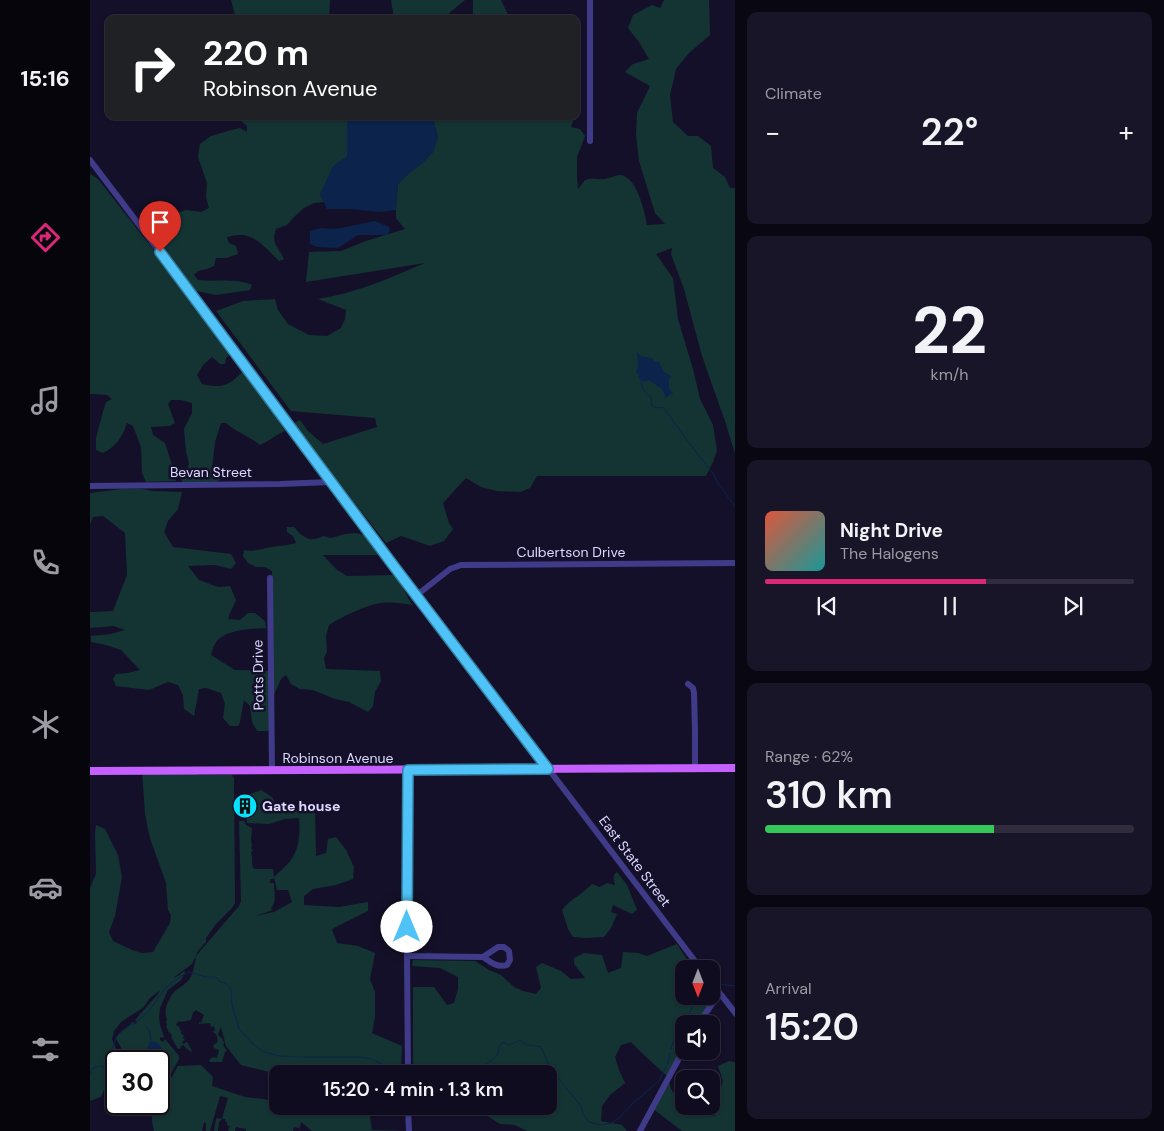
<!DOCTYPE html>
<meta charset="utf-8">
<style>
body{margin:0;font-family:"DM Sans",sans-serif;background:#191528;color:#f1f3f6;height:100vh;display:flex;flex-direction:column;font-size:19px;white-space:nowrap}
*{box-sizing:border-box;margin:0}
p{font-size:16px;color:#9c9ba4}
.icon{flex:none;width:28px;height:28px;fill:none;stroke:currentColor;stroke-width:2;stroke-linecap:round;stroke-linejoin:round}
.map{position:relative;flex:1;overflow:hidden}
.details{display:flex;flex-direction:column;gap:12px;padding:12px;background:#090711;width:429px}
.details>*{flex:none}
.banner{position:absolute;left:15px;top:15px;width:475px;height:105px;border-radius:10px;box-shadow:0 1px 4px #0004,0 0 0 1px #302c3d;background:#202124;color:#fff;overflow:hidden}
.needle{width:32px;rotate:180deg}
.fabs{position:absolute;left:585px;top:960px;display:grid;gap:10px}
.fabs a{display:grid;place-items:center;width:45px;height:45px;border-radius:10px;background:#100c1f;box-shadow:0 1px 4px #0004,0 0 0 1px #302c3d;font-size:25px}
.speed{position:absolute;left:15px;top:1050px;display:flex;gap:10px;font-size:25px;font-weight:700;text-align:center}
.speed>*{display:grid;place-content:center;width:65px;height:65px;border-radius:50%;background:#100c1f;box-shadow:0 1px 4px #0004,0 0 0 1px #302c3d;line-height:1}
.speed .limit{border:2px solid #111;border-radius:8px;background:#fff;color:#111}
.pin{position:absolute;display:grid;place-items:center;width:42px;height:42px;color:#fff;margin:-51px -21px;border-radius:50% 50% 50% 0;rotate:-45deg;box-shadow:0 0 5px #0007}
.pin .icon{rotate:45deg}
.me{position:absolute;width:55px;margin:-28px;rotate:0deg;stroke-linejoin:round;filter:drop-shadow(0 0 4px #0008)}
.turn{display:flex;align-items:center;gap:18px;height:105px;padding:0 15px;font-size:22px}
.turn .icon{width:65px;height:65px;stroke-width:2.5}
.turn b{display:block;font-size:35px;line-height:42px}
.big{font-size:38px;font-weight:600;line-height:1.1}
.details .tile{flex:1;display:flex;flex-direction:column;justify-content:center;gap:8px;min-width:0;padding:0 18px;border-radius:10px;background:#191528}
.details .dial{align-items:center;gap:0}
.dial b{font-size:65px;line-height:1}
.song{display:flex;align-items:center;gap:15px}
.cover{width:60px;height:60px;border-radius:8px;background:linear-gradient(135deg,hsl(10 70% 55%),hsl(180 70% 35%))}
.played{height:5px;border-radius:2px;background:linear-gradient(90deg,#db2777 60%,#302c3d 60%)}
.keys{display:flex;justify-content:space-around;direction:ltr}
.heat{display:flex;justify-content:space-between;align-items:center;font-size:28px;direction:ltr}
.charge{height:8px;border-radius:4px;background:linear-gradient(90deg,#34c759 62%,#302c3d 0)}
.trip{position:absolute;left:179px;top:1065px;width:288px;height:50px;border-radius:10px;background:#100c1f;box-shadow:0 1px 4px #0004,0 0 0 1px #302c3d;font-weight:600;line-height:50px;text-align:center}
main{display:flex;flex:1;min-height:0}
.tab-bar{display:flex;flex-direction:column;width:90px;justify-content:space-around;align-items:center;background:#06050c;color:#9c9ba4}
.tab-bar .icon{width:35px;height:35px}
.tab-bar .on{color:#db2777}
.tab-bar b{font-size:22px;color:#f1f3f6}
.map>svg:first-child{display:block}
.green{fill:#133433;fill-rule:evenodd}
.water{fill:#0c234c}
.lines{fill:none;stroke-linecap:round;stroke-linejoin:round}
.stream{stroke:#0c234c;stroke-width:1}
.minor{stroke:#3f3b89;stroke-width:6}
.major{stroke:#c560ff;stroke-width:8}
.route-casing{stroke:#337fa1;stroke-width:12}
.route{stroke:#4fc3f7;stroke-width:9}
.labels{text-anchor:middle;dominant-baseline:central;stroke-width:5;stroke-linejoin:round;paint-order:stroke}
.street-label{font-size:14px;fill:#ddd9ff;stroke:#151029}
.poi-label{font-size:14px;font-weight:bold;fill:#ddd9ff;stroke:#151029;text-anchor:start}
</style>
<main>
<nav class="tab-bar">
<b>15:16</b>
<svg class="icon on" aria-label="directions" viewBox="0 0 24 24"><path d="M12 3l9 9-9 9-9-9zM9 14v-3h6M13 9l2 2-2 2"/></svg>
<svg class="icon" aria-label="music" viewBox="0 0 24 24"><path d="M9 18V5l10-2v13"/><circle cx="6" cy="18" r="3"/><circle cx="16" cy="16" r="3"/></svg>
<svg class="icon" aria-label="phone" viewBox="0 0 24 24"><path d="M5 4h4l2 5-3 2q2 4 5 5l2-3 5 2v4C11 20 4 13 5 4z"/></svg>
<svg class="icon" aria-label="climate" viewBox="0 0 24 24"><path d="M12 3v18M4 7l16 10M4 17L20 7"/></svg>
<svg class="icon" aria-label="car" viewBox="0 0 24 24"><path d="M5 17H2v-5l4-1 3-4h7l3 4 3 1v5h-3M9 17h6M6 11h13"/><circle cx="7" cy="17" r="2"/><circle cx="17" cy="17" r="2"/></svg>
<svg class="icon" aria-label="filters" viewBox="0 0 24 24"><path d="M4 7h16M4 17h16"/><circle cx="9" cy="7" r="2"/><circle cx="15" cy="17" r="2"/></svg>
</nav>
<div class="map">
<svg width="646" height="1131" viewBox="0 0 646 1131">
<rect width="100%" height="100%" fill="#151029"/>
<g class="green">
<polygon points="141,0 240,0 239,19 146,19"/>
<polygon points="301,0 375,0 359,13 359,19 277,19 283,16 304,18"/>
<polygon points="383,0 411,0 420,19 383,19"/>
<path d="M 574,0 L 619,0 L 620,35 L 599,53 L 586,69 L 580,95 L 583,122 L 598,136 L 608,136 L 621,146 L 623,168 L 635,177 L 640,188 L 645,188 L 645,454 L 636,424 L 612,356 L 594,289 L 581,254 L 582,248 L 566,254 L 583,278 L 588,319 L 603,369 L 610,399 L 623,425 L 627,450 L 623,462 L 616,476 L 447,476 L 440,488 L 430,492 L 407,491 L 391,487 L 376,478 L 353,503 L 359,523 L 363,529 L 354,541 L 340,546 L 311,536 L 296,543 L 203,424 L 210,420 L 218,431 L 233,444 L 287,427 L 285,418 L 201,411 L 126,311 L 153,301 L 185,299 L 188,310 L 198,324 L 219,335 L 237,336 L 251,328 L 255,319 L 256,310 L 228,299 C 266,293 300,278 335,263 L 216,282 L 219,252 L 251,251 L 276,241 L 315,229 L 306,218 L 306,205 L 308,184 L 318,174 L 332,163 L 343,152 L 348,137 L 342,116 L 485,116 L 481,127 L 490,129 L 495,136 L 487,157 L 487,176 L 488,189 C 490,187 493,182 495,180 C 501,177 509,180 515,179 C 520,178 526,175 530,175 C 547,176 555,213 557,225 L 575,224 L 565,213 L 549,161 L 546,135 L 547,113 L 560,86 L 535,72 L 543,64 L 559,59 L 549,42 L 538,28 L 543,15 L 562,5 L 570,8 Z"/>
<path d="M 142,116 L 257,116 L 257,156 L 230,194 L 234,202 L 224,203 L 214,208 L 205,216 L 197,225 L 186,229 C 181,243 188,247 194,259 L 189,261 C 178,251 166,234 149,235 C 145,235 141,236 137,237 L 139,243 L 146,246 L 148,254 L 136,258 L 126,258 L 124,266 L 117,269 L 108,271 L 104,275 L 108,280 C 126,282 145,278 162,285 L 160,290 L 126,295 L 106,291 L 72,244 L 70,237 L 73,231 L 85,228 L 87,221 L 87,213 L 96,210 L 111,212 L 119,208 L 116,197 L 117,183 L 108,157 L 110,144 L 121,136 L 138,131 L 150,128 L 157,132 L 157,126 L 146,117 Z"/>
<path d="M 0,174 L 8,179 L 89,282 L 141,353 L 136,358 L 135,364 L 130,364 L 122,357 L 113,365 L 107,375 L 112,384 C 134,389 140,385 155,369 L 195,431 C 186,435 179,441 170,445 C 159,436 146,432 136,423 L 131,423 L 125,442 L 122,468 L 128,474 L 130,480 L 126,482 L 92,482 L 90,476 L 97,471 L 99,463 L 96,452 L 94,429 L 102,413 L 102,403 L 91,400 L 81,400 L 78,404 L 85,423 L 80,426 L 61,427 L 63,435 L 75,443 L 83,468 L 86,481 L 56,482 L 52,473 L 51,447 L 43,426 L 37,423 C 33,436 26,447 13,453 L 6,450 L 6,438 L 14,408 L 16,402 L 22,399 L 17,395 L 0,394 Z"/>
<path d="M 32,489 L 53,489 L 62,491 L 92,492 L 88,509 L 78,521 L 74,532 L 83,547 L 141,554 L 146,563 L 141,569 L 125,565 L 98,566 L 109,580 L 128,587 L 140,586 L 146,600 L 140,613 L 138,619 L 150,620 L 158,613 L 165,613 L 175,621 L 176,628 C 161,629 134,629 125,644 C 123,647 122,652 121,655 L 145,670 L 179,671 L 179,731 L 167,731 L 162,722 L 160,706 L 154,700 L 150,722 L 148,726 L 140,726 L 133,718 L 135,704 L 131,693 L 116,688 L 109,689 L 104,716 L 94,709 L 93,695 L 88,685 L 78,682 L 59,690 L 26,686 L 23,679 L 26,674 L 38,673 L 50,670 L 31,650 L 16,645 L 1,642 L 1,636 L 21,634 L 35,630 L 24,626 L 0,628 L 0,612 L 7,612 L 23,611 L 37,575 L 35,533 L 13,516 L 3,517 L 0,525 L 0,493 Z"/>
<path d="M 197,527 L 204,527 C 214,538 219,543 233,536 L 241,538 L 255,534 L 265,533 L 274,535 L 288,555 L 233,555 L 247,570 L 257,576 L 306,575 L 322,605 C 312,603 301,602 290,603 C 277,605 251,617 239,625 L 236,636 L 237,652 L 234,658 L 236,669 L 290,671 L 291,681 L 285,692 L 283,706 L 278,712 L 259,702 L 245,699 L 223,690 L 210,689 L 201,684 L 196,675 L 191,679 L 183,697 L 182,571 L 175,567 L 166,567 L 158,563 L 153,556 L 154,550 C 166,552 171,549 182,547 C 190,545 198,546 206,543 L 203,536 L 197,532 Z"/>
<path d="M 52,770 L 108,770 L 108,775 L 142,775 L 144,778 L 145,903 L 142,908 L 126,924 L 116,938 L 116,942 L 108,951 L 105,957 L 149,906 L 151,901 L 149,821 L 154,821 L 156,825 L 162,828 L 161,840 L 162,846 L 161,848 L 163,851 L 161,852 C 163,858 161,863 163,868 L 166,869 L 183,869 L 184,877 C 190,871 199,864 203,857 C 210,845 210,831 209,818 L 195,819 L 179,824 L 157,823 L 156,807 L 158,795 L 171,790 L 182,797 L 189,810 L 225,808 L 226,856 L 236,853 L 238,839 L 246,837 L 256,850 L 264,867 L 263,879 L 246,885 L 223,889 L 214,896 L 214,905 L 249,907 L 278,902 L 278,911 L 242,929 L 247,943 L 268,946 L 285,953 L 280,979 L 285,992 L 285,1017 L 282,1033 L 312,1046 L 311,1074 L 187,1074 L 151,1065 L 136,1046 L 131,1027 L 128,1034 L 129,1036 L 132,1038 L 134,1043 L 133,1045 L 137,1051 L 135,1052 L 132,1062 L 120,1062 L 119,1060 L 123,1057 L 127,1058 L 129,1050 L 124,1048 L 123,1045 L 127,1043 C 128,1037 128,1035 123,1032 L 125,1030 L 124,1026 L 121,1027 L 120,1023 L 109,1024 L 109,1022 L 111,1023 L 114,1015 L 106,1010 L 104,1012 L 103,1012 L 101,1020 L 91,1022 L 89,1021 L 86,1024 L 87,1026 L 90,1027 L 89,1028 L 91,1031 L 92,1032 L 91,1032 L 92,1035 L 94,1035 L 93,1038 L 95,1040 L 92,1042 L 93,1044 L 97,1042 L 102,1051 L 101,1052 L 93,1045 L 90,1047 L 91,1048 L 88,1049 L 81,1037 L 82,1036 L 80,1032 L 79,1033 L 76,1026 L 77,1025 L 76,1022 L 77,1020 C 73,1010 78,999 85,991 C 89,988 94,985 98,981 C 103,975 104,966 106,959 L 105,958 L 102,964 L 83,978 L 88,976 L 94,971 L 95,972 L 91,980 L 78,990 L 70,1008 L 69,1017 L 70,1025 L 74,1037 L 72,1038 L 70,1037 L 70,1040 L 73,1042 L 75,1039 L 89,1056 L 89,1059 L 69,1096 L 69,1061 L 27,1061 L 27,1058 L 22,1066 L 26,1063 L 26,1072 L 17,1080 L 17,1087 L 21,1094 L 14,1090 L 11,1097 L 0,1101 L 0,888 L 6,874 L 5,832 L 6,825 L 15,829 L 28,855 L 32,877 L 25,916 L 19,932 L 23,941 L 42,950 L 52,953 L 63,952 L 80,923 L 81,915 L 78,910 L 76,883 L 61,841 L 59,834 L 55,814 ZM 184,877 L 187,890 L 198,890 L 202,902 L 184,912 L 165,916 L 183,910 L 181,908 C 187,902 184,891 184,883 L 180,883 L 180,879 L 183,879 ZM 70,990 L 68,994 L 45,1020 L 47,1021 L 46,1024 L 42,1022 C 36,1031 30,1030 26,1039 L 31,1047 L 31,1050 L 27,1052 L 22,1039 L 24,1031 L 31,1022 L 54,1007 L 60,998 Z"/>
<path d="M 527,872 L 537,885 L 547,910 L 542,914 L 523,905 L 521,912 L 527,914 L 521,928 L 514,937 L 496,938 L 483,937 L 478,929 L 472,910 C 481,898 492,895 502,884 L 510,887 L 517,883 L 525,885 C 524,880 522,875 527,872 Z"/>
<polygon points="587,944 603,969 594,969 594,996 621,996 621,991 627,998 608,1024 594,1024 594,1049 578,1077 581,1089 586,1097 594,1097 594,1106 608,1106 608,1110 613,1116 625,1116 628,1102 628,1096 633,1081 628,1066 639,1061 645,1062 645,1131 592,1131 562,1108 578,1077 554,1055 541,1042 531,1045 525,1057 529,1070 535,1083 520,1095 512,1106 511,1121 532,1125 537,1131 437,1131 425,1125 410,1124 399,1117 378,1108 378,1106 458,1106 458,1074 323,1074 323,987 344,987 357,1005 364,1003 368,989 368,977 350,968 322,966 323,960 385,961 399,970 411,975 424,987 433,991 446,994 451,988 446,967 452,963 471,971 481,979 495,978 484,964 484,958 494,953 512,955 518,973 531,968 533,952 548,953 557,956"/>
<path d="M 111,1065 L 123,1077 L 122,1086 L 155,1097 L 173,1099 L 187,1102 L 188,1106 L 290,1106 L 280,1117 L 282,1130 L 312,1131 L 222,1131 L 211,1122 L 209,1131 L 209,1128 L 204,1127 L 203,1131 L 156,1131 L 156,1129 L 146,1127 L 145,1131 L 138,1131 L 140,1126 L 137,1125 L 137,1122 L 135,1121 L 135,1119 L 132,1119 L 129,1122 L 128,1131 L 124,1131 L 126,1119 L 127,1118 L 132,1119 L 138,1098 L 130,1096 L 120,1131 L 116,1131 L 116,1123 L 114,1122 L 112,1131 L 64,1131 C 61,1119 61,1115 66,1104 L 69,1104 L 69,1099 L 88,1066 Z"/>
</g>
<g class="water">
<polygon points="257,116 342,116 348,137 343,152 333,163 318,174 308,184 306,210 289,212 261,209 237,209 230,194 243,166 257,156"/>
<polygon points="285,221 299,227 300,231 298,235 268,235 248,248 227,247 220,244 220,231 231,228 243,229 251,228"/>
<path d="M 547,352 L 551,356 L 562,358 L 565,362 L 569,362 L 574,372 L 581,376 L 579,380 L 579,388 L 583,393 L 575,398 C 575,387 565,386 559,380 L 555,382 L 548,378 L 549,375 L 546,373 L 548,365 Z"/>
<path d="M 60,1042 C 71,1040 73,1050 74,1059 L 69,1064 L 69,1061 L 52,1061 L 53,1053 L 57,1049 Z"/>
</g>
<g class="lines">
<g class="stream">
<path d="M 551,380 C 552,388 554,393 561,397 L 562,406 L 568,408 L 573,407 L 599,443 L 624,475 L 628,483 L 646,508"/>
<polyline points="321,803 323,778"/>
<polyline points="321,856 321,812"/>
<polyline points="321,904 321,861"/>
<polyline points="321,909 321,920"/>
<polyline points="321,950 321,925"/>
<polyline points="336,953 342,953"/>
<polyline points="629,984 646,986"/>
<polyline points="57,1027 60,1033 61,1043"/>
<polyline points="581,1049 583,1042 605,1003 614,996"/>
<polyline points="324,1068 334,1074"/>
<path d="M 0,1074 L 3,1068 L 9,1066 L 17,1068 C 24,1059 21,1044 28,1035 C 35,1026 46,1023 54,1016 C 63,1008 68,996 76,988 C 82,981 91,976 99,972 L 116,977 L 126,977 L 130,982 L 136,983 L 141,989 L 142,1005 L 149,1029 L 162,1043 L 174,1052 L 189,1056 L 208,1057 L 270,1057 L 281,1059 L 293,1065 L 311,1066"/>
<path d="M 370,1074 C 381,1071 401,1064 407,1055 C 409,1052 409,1049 409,1047 L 413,1042 L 419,1045 L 430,1040 L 437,1045 L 451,1047 L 460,1068 L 491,1106 L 493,1114 L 499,1122 L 511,1125 L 522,1123 L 530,1117 L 543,1103 L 569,1081 L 578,1063 L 580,1053"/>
</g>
<g class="minor">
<polyline points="500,0 500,141"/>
<polyline points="0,160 88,276 303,565 611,969"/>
<polyline points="0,486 190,484 241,482"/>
<polyline points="180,578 182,771"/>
<polyline points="327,595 360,569 371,565 646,563"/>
<polyline points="598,684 603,688 604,693 605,731 605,768"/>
<polyline points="318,770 317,956 318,1074"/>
<path d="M 317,956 L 393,957 L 408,947 L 414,947 L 419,951 L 420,960 L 417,965 C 408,968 400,962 393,957"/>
<polyline points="621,982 646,1014"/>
<polyline points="608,1024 625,1000 631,995"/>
<polyline points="318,1106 319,1131"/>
<polyline points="550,1131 594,1049"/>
</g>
<polyline class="major" points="0,771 646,768"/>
</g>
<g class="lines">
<defs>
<polyline id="route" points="70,252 303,565 458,769 318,770 317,927"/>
</defs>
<use href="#route" class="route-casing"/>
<use href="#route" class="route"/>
</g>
<defs>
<symbol id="building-disc" viewBox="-11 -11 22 22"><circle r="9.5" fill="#05e4ff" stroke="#151029"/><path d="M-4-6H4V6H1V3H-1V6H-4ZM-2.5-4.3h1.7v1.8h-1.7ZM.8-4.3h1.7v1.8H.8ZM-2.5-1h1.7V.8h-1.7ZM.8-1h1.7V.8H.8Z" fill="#111"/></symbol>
</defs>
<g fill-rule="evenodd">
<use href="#building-disc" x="141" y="792" width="28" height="28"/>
</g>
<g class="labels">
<g class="street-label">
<text x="121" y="472">Bevan Street</text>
<text x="481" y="552">Culbertson Drive</text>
<text transform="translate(168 675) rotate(-91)">Potts Drive</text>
<text x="248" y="758">Robinson Avenue</text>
<text transform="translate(545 861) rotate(53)">East State Street</text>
</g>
<g class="poi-label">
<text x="172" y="806">Gate house</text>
</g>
</g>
</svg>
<div class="fabs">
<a><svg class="needle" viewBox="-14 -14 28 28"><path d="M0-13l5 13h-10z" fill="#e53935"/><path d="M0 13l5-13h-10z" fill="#9c9ba4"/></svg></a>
<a><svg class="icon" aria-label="sound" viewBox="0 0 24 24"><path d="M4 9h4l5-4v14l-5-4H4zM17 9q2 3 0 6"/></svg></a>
<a><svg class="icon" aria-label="search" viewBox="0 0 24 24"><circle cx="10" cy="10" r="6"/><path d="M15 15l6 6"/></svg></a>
</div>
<div class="speed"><div class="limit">30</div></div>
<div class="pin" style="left:70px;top:252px;background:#d93025"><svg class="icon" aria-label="arrive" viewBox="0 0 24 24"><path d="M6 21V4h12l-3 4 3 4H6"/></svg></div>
<svg class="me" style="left:317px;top:927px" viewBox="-20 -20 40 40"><circle r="19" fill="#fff"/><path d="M0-13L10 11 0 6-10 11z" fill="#4fc3f7"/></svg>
<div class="trip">15:20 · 4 min · 1.3 km</div>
<div class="banner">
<div class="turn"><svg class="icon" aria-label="right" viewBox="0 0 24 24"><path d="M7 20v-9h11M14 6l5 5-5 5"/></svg><div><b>220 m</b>Robinson Avenue</div></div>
</div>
</div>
<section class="details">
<div class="tile"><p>Climate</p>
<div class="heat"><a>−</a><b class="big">22°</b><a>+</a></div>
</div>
<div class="tile dial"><b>22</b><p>km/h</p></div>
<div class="tile">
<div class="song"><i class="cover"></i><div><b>Night Drive</b><p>The Halogens</p></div></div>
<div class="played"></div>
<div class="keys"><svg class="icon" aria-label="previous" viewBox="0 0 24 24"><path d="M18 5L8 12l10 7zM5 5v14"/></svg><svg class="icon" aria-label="pause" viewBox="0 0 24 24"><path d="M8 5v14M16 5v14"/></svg><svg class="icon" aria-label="next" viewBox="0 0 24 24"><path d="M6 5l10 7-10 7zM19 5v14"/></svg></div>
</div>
<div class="tile"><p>Range · 62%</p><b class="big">310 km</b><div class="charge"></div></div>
<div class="tile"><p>Arrival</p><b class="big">15:20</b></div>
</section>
</main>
